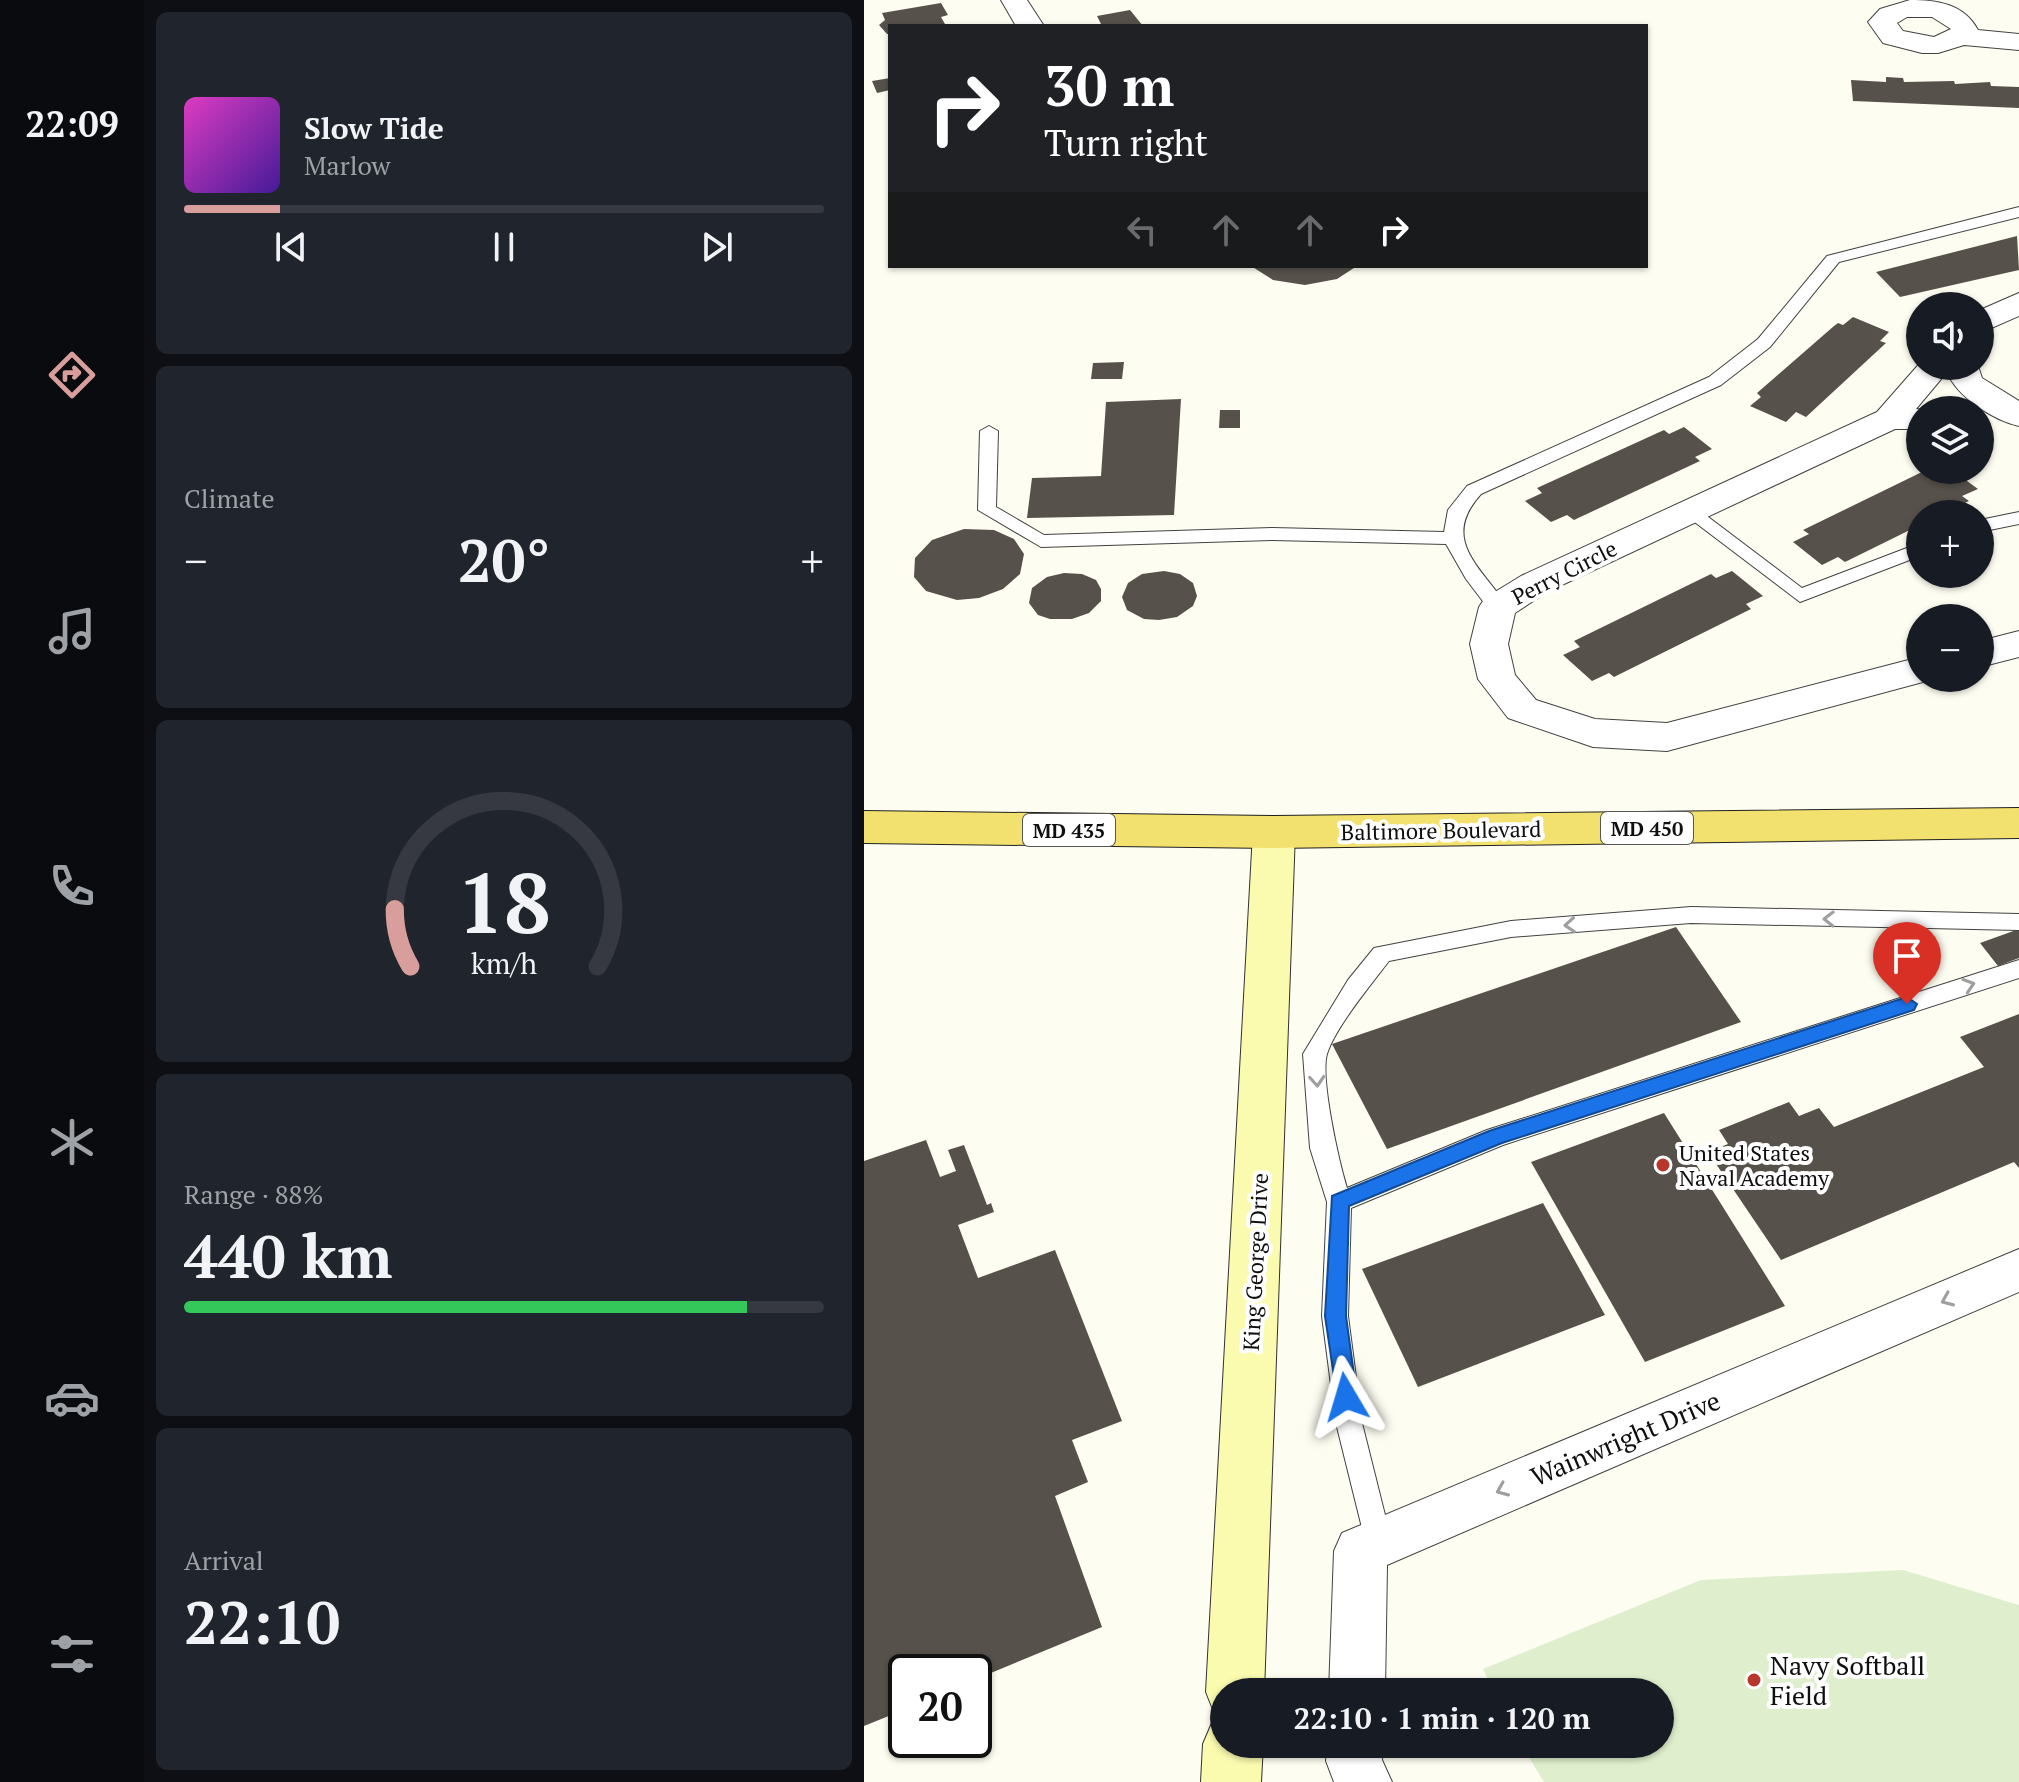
<!DOCTYPE html>
<meta charset="utf-8">
<style>
body{margin:0;font-family:"PT Serif",serif;background:#20242c;color:#f1f3f6;height:100vh;display:flex;flex-direction:column;font-size:30px;white-space:nowrap}
*{box-sizing:border-box;margin:0}
p{font-size:26px;color:#9ea1a6}
.icon{flex:none;width:44px;height:44px;fill:none;stroke:currentColor;stroke-width:2;stroke-linecap:round;stroke-linejoin:round}
.map{position:relative;flex:1;overflow:hidden}
.drawer{display:flex;flex-direction:column;gap:12px;padding:12px;background:#0d0f14;width:720px}
.drawer>*{flex:none}
.banner{position:absolute;left:24px;top:24px;width:760px;height:244px;border-radius:0px;box-shadow:0 2px 6px #0004;background:#202124;color:#fff;overflow:hidden}
.tools{position:absolute;left:1042px;top:292px;display:grid;gap:16px}
.tools a{display:grid;place-items:center;width:88px;height:88px;border-radius:50%;background:#171b24;box-shadow:0 2px 6px #0004;font-size:40px}
.speed{position:absolute;left:24px;top:1654px;display:flex;gap:16px;font-size:40px;font-weight:700;text-align:center}
.speed>*{display:grid;place-content:center;width:104px;height:104px;border-radius:50%;background:#171b24;box-shadow:0 2px 6px #0004;line-height:1}
.speed .limit{border:4px solid #111;border-radius:12px;background:#fff;color:#111}
.pin{position:absolute;display:grid;place-items:center;width:68px;height:68px;color:#fff;margin:-82px -34px;border-radius:50% 50% 50% 0;rotate:-45deg;box-shadow:0 0 8px #0007}
.pin .icon{rotate:45deg}
.me{position:absolute;width:88px;margin:-44px;rotate:353deg;stroke-linejoin:round;filter:drop-shadow(0 0 6px #0008)}
.turn{display:flex;align-items:center;gap:28px;height:168px;padding:0 24px;font-size:36px}
.turn .icon{width:104px;height:104px;stroke-width:2.5}
.turn b{display:block;font-size:56px;line-height:68px}
.lanes{display:flex;align-items:center;height:76px;padding:0 24px;background:#0003;justify-content:center;gap:40px;direction:ltr}
.lanes .off{opacity:.35}
.big{font-size:60px;font-weight:800;line-height:1.1}
.drawer .tile{flex:1;display:flex;flex-direction:column;justify-content:center;gap:12px;min-width:0;padding:0 28px;border-radius:12px;background:#20242c}
.drawer .dial{align-items:center;gap:0}
.dial svg{height:208px;overflow:visible;fill:none;stroke:#363941;stroke-width:7;stroke-linecap:round;text-anchor:middle}
.dial text{fill:#f1f3f6;stroke:none}
.song{display:flex;align-items:center;gap:24px}
.cover{width:96px;height:96px;border-radius:12px;background:linear-gradient(135deg,hsl(310 70% 55%),hsl(260 70% 35%))}
.played{height:8px;border-radius:4px;background:linear-gradient(90deg,#d79e9c 15%,#363941 15%)}
.keys{display:flex;justify-content:space-around;direction:ltr}
.heat{display:flex;justify-content:space-between;align-items:center;font-size:44px;direction:ltr}
.charge{height:12px;border-radius:6px;background:linear-gradient(90deg,#34c759 88%,#363941 0)}
.trip{position:absolute;left:346px;top:1678px;width:464px;height:80px;border-radius:40px;background:#171b24;box-shadow:0 2px 6px #0004;font-weight:800;line-height:80px;text-align:center}
main{display:flex;flex:1;min-height:0}
.dock{display:flex;flex-direction:column;width:144px;justify-content:space-around;align-items:center;background:#090b0e;color:#9ea1a6}
.dock .icon{width:56px;height:56px}
.dock .selected{color:#d79e9c}
.dock b{font-size:36px;color:#f1f3f6}
.map>svg:first-child{display:block}
.pitch{fill:#dfefcd}
.building{fill:#57514b}
.lines{fill:none;stroke-linecap:round;stroke-linejoin:round}
.service-casing{stroke:#424242;stroke-width:2}
.minor-casing{stroke:#424242;stroke-width:2}
.secondary-casing{stroke:#313131;stroke-width:2}
.primary-casing{stroke:#202020;stroke-width:2}
.service{fill:#fff;fill-rule:evenodd}
.minor{fill:#fff;fill-rule:evenodd}
.secondary{fill:#fafbaf;fill-rule:evenodd}
.primary{fill:#f2e16e;fill-rule:evenodd}
.oneway{stroke:#9f9f9f}
.route{fill:#1a73e8;stroke:#114b97;stroke-width:2}
.poi-dot{fill:#b8372d;stroke:#fff;stroke-width:3}
.labels{text-anchor:middle;dominant-baseline:central;stroke-width:8;stroke-linejoin:round;paint-order:stroke}
.shield{fill:#fff;stroke:#575757;stroke-width:2}
.shield-label{font-size:20px;font-weight:bold;fill:#0f0f0f}
.street-label{font-size:22px;fill:#0f0f0f;stroke:#fff}
.poi-label{font-size:22px;fill:#0f0f0f;stroke:#fff;text-anchor:start}
.near-street-label{font-size:26px;fill:#0f0f0f;stroke:#fff}
.near-poi-label{font-size:26px;fill:#0f0f0f;stroke:#fff;text-anchor:start}
</style>
<main>
<nav class="dock">
<b>22:09</b>
<svg class="icon selected" aria-label="directions" viewBox="0 0 24 24"><path d="M12 3l9 9-9 9-9-9zM9 14v-3h6M13 9l2 2-2 2"/></svg>
<svg class="icon" aria-label="music" viewBox="0 0 24 24"><path d="M9 18V5l10-2v13"/><circle cx="6" cy="18" r="3"/><circle cx="16" cy="16" r="3"/></svg>
<svg class="icon" aria-label="phone" viewBox="0 0 24 24"><path d="M5 4h4l2 5-3 2q2 4 5 5l2-3 5 2v4C11 20 4 13 5 4z"/></svg>
<svg class="icon" aria-label="climate" viewBox="0 0 24 24"><path d="M12 3v18M4 7l16 10M4 17L20 7"/></svg>
<svg class="icon" aria-label="car" viewBox="0 0 24 24"><path d="M5 17H2v-5l4-1 3-4h7l3 4 3 1v5h-3M9 17h6M6 11h13"/><circle cx="7" cy="17" r="2"/><circle cx="17" cy="17" r="2"/></svg>
<svg class="icon" aria-label="filters" viewBox="0 0 24 24"><path d="M4 7h16M4 17h16"/><circle cx="9" cy="7" r="2"/><circle cx="15" cy="17" r="2"/></svg>
</nav>
<section class="drawer">
<div class="tile">
<div class="song"><i class="cover"></i><div><b>Slow Tide</b><p>Marlow</p></div></div>
<div class="played"></div>
<div class="keys"><svg class="icon" aria-label="previous" viewBox="0 0 24 24"><path d="M18 5L8 12l10 7zM5 5v14"/></svg><svg class="icon" aria-label="pause" viewBox="0 0 24 24"><path d="M8 5v14M16 5v14"/></svg><svg class="icon" aria-label="next" viewBox="0 0 24 24"><path d="M6 5l10 7-10 7zM19 5v14"/></svg></div>
</div>
<div class="tile"><p>Climate</p>
<div class="heat"><a>−</a><b class="big">20°</b><a>+</a></div>
</div>
<div class="tile dial"><svg viewBox="0 0 100 80">
<path d="M14 69A42 42 0 1 1 86 69"/>
<path d="M14 69A42 42 0 0 1 8 47" stroke="#d79e9c"/>
<text x="50" y="56" font-size="32" font-weight="700">18</text>
<text x="50" y="72" font-size="11">km/h</text>
</svg></div>
<div class="tile"><p>Range · 88%</p><b class="big">440 km</b><div class="charge"></div></div>
<div class="tile"><p>Arrival</p><b class="big">22:10</b></div>
</section>
<div class="map">
<svg width="1155" height="1782" viewBox="0 0 1155 1782">
<rect width="100%" height="100%" fill="#fefdf1"/>
<polygon class="pitch" points="1039,1570 1155,1605 1155,1782 680,1782 657,1744 796,1744 796,1692 630,1692 619,1669 837,1580"/>
<g class="building">
<polygon points="77,3 84,15 77,17 81,24 26,26 26,34 23,34 15,25 21,20 18,13"/>
<polygon points="266,10 279,26 238,26 233,16"/>
<polygon points="1022,77 1039,78 1040,82 1090,81 1091,84 1126,82 1127,86 1155,87 1155,108 989,101 987,80 1022,82"/>
<polygon points="26,78 26,90 13,93 8,81"/>
<polygon points="1153,236 1155,270 1036,297 1012,272"/>
<polygon points="387,266 493,266 473,279 441,285 409,280"/>
<polygon points="989,317 1025,332 1016,341 1022,343 942,417 932,412 922,422 886,406 897,397 893,393 970,326 974,323 979,325"/>
<polygon points="260,362 258,379 227,379 229,363"/>
<polygon points="317,399 310,515 163,518 168,478 237,476 242,402"/>
<polygon points="356,410 376,410 376,428 355,428"/>
<polygon points="820,427 848,449 831,457 836,461 710,520 703,515 687,522 661,501 678,493 673,488 800,430 805,434"/>
<polygon points="1062,470 1067,473 1088,470 1114,489 1098,496 1105,501 1078,514 1056,514 1056,525 981,562 974,557 958,565 929,542 945,534 939,530"/>
<polygon points="100,529 130,530 150,539 160,554 156,574 139,589 115,598 93,600 62,591 50,577 51,558 68,540"/>
<polygon points="300,571 316,574 329,583 333,596 329,606 313,617 295,620 280,619 263,610 258,597 264,583 278,574"/>
<polygon points="868,571 899,596 882,604 887,609 750,677 745,673 728,681 699,655 716,647 710,641 847,574 852,578"/>
<polygon points="200,573 218,574 232,580 237,589 237,601 225,613 208,619 186,619 174,615 165,603 168,588 183,577"/>
<polygon points="812,927 877,1022 523,1149 468,1044"/>
<polygon points="1155,929 1155,958 1134,966 1116,943"/>
<polygon points="1155,1014 1155,1168 1150,1162 917,1260 844,1152 864,1144 855,1130 925,1102 935,1116 955,1108 970,1127 1120,1067 1096,1037"/>
<polygon points="800,1113 921,1306 781,1362 667,1162"/>
<polygon points="62,1140 76,1177 92,1171 84,1150 100,1145 123,1205 127,1203 130,1212 94,1225 114,1278 191,1250 258,1421 208,1440 224,1482 191,1496 238,1627 110,1680 110,1672 42,1672 42,1709 0,1726 0,1161"/>
<polygon points="679,1203 741,1315 554,1387 498,1269"/>
</g>
<g class="lines">
<defs>
<g id="service">
<path d="M 1155,207 L 1155,217 L 975,262 L 906,347 L 857,385 L 617,494 C 575,540 618,568 644,607 L 641,612 L 627,612 L 602,579 L 582,544 L 408,540 L 177,547 L 114,510 L 116,431 L 125,426 L 134,431 L 132,507 L 180,535 L 408,528 L 580,532 L 584,510 L 603,486 L 845,377 L 894,339 L 963,256 Z"/>
<polygon points="827,504 938,588 1056,543 1056,556 936,602 820,514 818,510"/>
<polygon points="1155,512 1155,524 1116,532 1116,520"/>
<path d="M 827,907 L 1155,914 L 1155,930 L 827,923 L 647,937 L 525,961 C 508,983 471,1028 463,1054 C 456,1078 475,1162 483,1188 L 623,1130 L 1155,960 L 1155,978 L 639,1145 L 487,1208 L 484,1316 L 498,1423 L 528,1543 L 524,1552 L 514,1556 L 504,1552 L 472,1423 L 458,1316 L 463,1202 L 446,1148 L 439,1054 L 484,980 L 510,948 L 647,921 Z"/>
</g>
<g id="minor">
<polygon points="137,0 163,0 180,26 152,26"/>
<path d="M 1046,0 C 1074,0 1100,4 1114,30 L 1155,34 L 1155,50 L 1100,45 L 1074,53 L 1058,53 L 1019,43 L 1004,22 L 1016,9 ZM 1043,17 L 1068,17 L 1087,29 L 1070,37 L 1039,31 L 1033,23 Z"/>
<polygon points="1155,293 1155,316 1116,333 1116,310"/>
<path d="M 1056,363 L 1056,366 L 1114,366 L 1118,378 L 1155,401 L 1155,426 C 1129,420 1093,397 1083,372 L 1052,409 L 1061,410 L 1056,410 L 1056,429 L 1031,429 L 683,592 L 651,613 L 644,644 L 651,675 L 672,700 L 731,719 L 803,723 L 1056,657 L 1056,678 L 1070,679 L 803,751 L 729,747 L 644,718 L 614,679 L 606,644 L 615,607 L 621,598 L 657,576 L 1013,412 Z"/>
<polygon points="1155,631 1155,657 1116,667 1116,641"/>
<polygon points="1155,1249 1155,1292 523,1565 521,1692 465,1692 470,1551 478,1533"/>
<polygon points="463,1744 519,1744 518,1760 528,1782 470,1782 462,1761"/>
</g>
<g id="secondary">
<polygon points="410,816 425,821 431,832 400,1692 360,1692 360,1716 350,1712 342,1692 389,832 395,821"/>
<polygon points="360,1718 360,1744 399,1744 397,1782 337,1782 339,1744 348,1723"/>
</g>
<polygon id="primary" points="1155,808 1155,838 410,848 0,843 0,811 410,816"/>
</defs>
<use href="#service" class="service-casing"/>
<use href="#minor" class="minor-casing"/>
<use href="#secondary" class="secondary-casing"/>
<use href="#primary" class="primary-casing"/>
<use href="#service" class="service"/>
<use href="#minor" class="minor"/>
<use href="#secondary" class="secondary"/>
<use href="#primary" class="primary"/>
</g>
<defs><path id="oneway-chevron" d="M-2-3.5L2.5 0L-2 3.5" fill="none" stroke-width="1.6" stroke-linecap="round" stroke-linejoin="round" transform="scale(2)"/></defs>
<g class="oneway">
<use href="#oneway-chevron" transform="translate(965 919) rotate(-179)"/>
<use href="#oneway-chevron" transform="translate(706 925) rotate(176)"/>
<use href="#oneway-chevron" transform="translate(1105 985) rotate(-18)"/>
<use href="#oneway-chevron" transform="translate(453 1081) rotate(86)"/>
<use href="#oneway-chevron" transform="translate(1083 1300) rotate(157)"/>
<use href="#oneway-chevron" transform="translate(638 1490) rotate(157)"/>
</g>
<polygon class="route" points="1043,997 1053,1004 1050,1010 638,1143 485,1206 482,1316 493,1397 490,1404 482,1406 474,1404 461,1316 468,1196 625,1131"/>
<g class="poi-dot">
<circle cx="799" cy="1165" r="8"/>
<circle cx="890" cy="1680" r="8"/>
</g>
<g class="labels">
<g class="shield">
<rect x="737" y="812" width="92" height="32" rx="6"/>
<rect x="159" y="814" width="92" height="32" rx="6"/>
</g>
<g class="shield-label">
<text x="783" y="828">MD 450</text>
<text x="205" y="830">MD 435</text>
</g>
<g class="street-label">
<text transform="translate(700 572) rotate(-27)">Perry Circle</text>
<text transform="translate(577 830) rotate(-1)">Baltimore Boulevard</text>
<text transform="translate(391 1262) rotate(-87)">King George Drive</text>
</g>
<g class="poi-label">
<text x="815" y="1152">United States<tspan x="815" dy="25">Naval Academy</tspan></text>
</g>
<g class="near-street-label">
<text transform="translate(761 1438) rotate(-23)">Wainwright Drive</text>
</g>
<g class="near-poi-label">
<text x="906" y="1665">Navy Softball<tspan x="906" dy="30">Field</tspan></text>
</g>
</g>
</svg>
<div class="tools">
<a><svg class="icon" aria-label="sound" viewBox="0 0 24 24"><path d="M4 9h4l5-4v14l-5-4H4zM17 9q2 3 0 6"/></svg></a>
<a><svg class="icon" aria-label="layers" viewBox="0 0 24 24"><path d="M12 4l9 5-9 5-9-5zM3 14l9 5 9-5"/></svg></a>
<a>+</a>
<a>−</a>
</div>
<div class="speed"><div class="limit">20</div></div>
<div class="pin" style="left:1043px;top:1004px;background:#d93025"><svg class="icon" aria-label="arrive" viewBox="0 0 24 24"><path d="M6 21V4h12l-3 4 3 4H6"/></svg></div>
<svg class="me" style="left:482px;top:1397px" viewBox="-20 -20 40 40"><path d="M0-17L14 15 0 8-14 15z" fill="#1a73e8" stroke="#fff" stroke-width="4"/></svg>
<div class="trip">22:10 · 1 min · 120 m</div>
<div class="banner">
<div class="turn"><svg class="icon" aria-label="right" viewBox="0 0 24 24"><path d="M7 20v-9h11M14 6l5 5-5 5"/></svg><div><b>30 m</b>Turn right</div></div>
<div class="lanes"><svg class="icon off" aria-label="left" viewBox="0 0 24 24"><path d="M17 20v-9H6M10 6l-5 5 5 5"/></svg><svg class="icon off" aria-label="ahead" viewBox="0 0 24 24"><path d="M12 20V5M6 11l6-6 6 6"/></svg><svg class="icon off" aria-label="ahead" viewBox="0 0 24 24"><path d="M12 20V5M6 11l6-6 6 6"/></svg><svg class="icon" aria-label="right" viewBox="0 0 24 24"><path d="M7 20v-9h11M14 6l5 5-5 5"/></svg></div>
</div>
</div>
</main>
